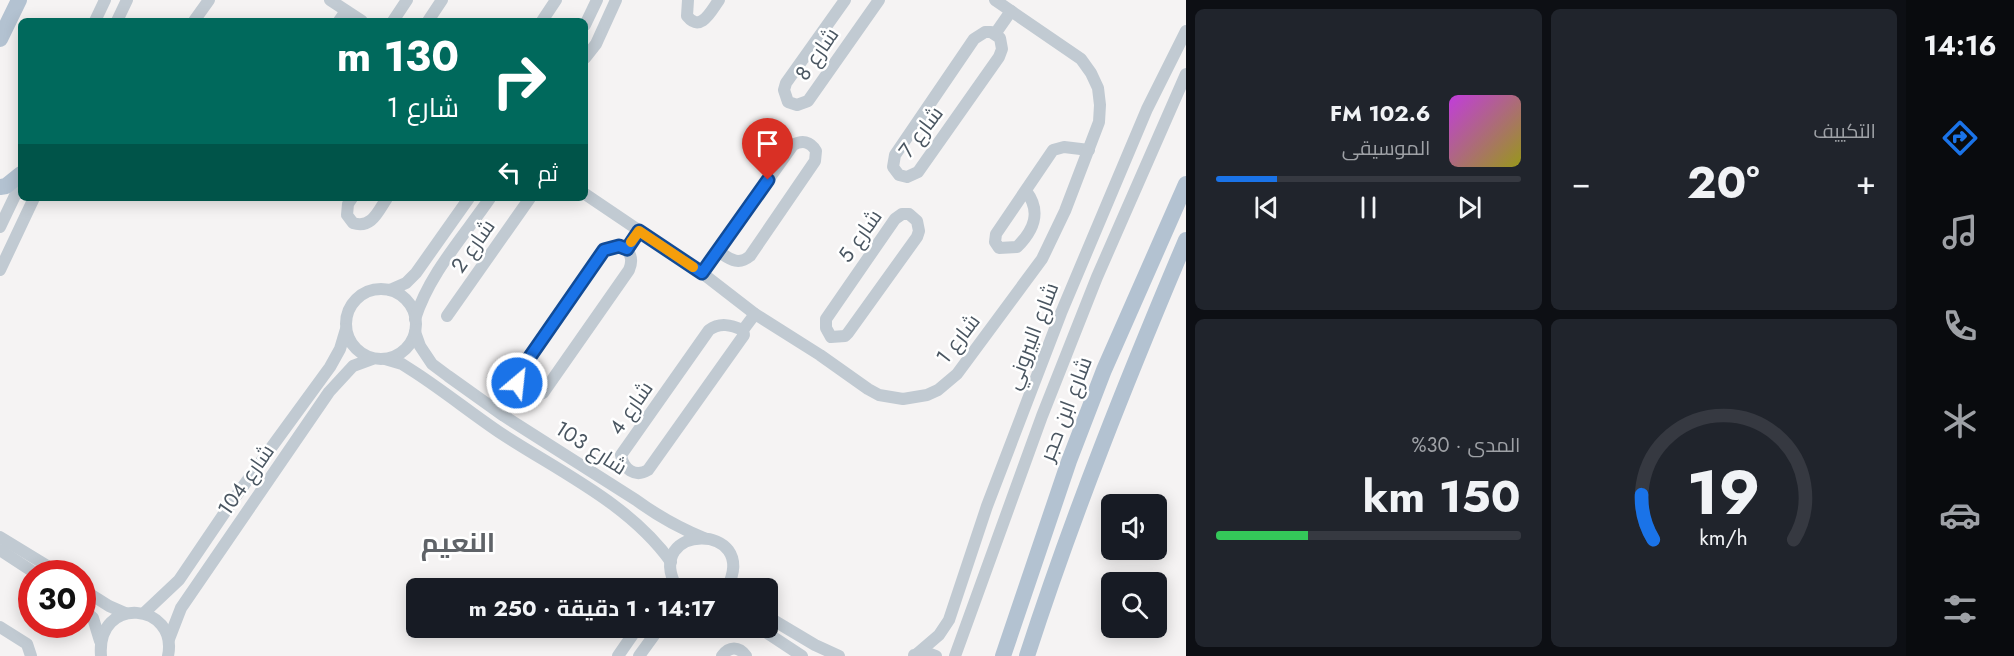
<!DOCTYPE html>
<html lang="ar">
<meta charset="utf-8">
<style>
body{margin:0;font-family:Jost,Cairo,sans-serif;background:#20242c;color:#f1f3f6;direction:rtl;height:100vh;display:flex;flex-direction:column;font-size:22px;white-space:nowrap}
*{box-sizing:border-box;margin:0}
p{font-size:20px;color:#9ea1a6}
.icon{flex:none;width:33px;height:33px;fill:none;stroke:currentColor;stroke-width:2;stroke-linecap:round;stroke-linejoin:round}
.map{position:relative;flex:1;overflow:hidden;direction:ltr}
.drawer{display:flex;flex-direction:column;gap:9px;padding:9px;background:#0d0f14;width:720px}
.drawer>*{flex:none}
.banner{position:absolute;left:18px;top:18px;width:570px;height:183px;border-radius:9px;box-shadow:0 3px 15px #0003;direction:rtl;background:#00695c;color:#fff;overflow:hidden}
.controls{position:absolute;left:1101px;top:494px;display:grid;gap:12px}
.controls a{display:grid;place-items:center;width:66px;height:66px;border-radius:9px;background:#171b24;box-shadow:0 3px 15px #0003;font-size:30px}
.speed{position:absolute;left:18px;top:560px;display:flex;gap:12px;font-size:30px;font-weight:700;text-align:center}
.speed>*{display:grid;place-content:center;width:78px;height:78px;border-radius:50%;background:#171b24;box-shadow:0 3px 15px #0003;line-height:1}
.speed .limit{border:9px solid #d22;background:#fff;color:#111}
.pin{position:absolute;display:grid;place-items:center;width:51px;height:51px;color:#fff;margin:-62px -26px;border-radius:50% 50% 50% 0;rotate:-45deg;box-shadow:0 0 6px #0007}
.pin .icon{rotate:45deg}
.me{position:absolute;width:66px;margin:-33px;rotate:28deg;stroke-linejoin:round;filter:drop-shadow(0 0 4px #0008)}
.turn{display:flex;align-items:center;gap:21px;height:126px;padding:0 30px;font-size:27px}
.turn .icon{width:78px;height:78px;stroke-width:2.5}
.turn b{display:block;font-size:42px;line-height:51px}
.then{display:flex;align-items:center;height:57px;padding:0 30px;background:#0003;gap:12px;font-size:22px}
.big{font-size:45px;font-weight:700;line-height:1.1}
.drawer .widget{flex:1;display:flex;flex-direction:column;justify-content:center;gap:9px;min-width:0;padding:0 21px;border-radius:9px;background:#20242c}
.drawer .dial{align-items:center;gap:0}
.dial svg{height:156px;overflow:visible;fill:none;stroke:#363941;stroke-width:7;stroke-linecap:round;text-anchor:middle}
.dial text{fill:#f1f3f6;stroke:none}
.song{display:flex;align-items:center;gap:18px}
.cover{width:72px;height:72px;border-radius:9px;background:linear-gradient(135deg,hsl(290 70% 55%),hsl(60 70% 35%))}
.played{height:6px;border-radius:3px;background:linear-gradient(90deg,#1a73e8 20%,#363941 20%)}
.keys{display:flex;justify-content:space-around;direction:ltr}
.heat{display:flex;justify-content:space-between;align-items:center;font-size:33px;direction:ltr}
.charge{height:9px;border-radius:4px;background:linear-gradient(90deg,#34c759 30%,#363941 0)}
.drawer .tiles{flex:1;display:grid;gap:9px;grid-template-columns:repeat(2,1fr)}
.trip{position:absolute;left:406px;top:578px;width:372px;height:60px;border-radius:9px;background:#171b24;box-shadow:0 3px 15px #0003;font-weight:700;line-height:60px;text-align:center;direction:rtl}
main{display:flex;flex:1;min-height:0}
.menu{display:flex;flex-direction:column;width:108px;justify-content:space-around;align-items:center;background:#090b0e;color:#9ea1a6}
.menu .icon{width:42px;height:42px}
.menu .active{color:#1a73e8}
.menu b{font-size:27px;color:#f1f3f6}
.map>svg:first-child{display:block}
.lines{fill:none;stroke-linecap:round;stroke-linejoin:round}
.minor{stroke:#c1cad2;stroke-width:12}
.major{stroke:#b3c2d1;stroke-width:16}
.route-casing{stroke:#114b97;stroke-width:15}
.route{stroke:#1a73e8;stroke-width:10}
.slow{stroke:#f59e0b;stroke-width:10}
.labels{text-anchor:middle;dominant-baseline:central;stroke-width:5;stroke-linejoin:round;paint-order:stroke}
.street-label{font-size:21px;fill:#4a5661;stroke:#fff}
.district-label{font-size:27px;font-weight:bold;fill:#5f6368;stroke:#fff}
</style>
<main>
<nav class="menu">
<b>14:16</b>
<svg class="icon active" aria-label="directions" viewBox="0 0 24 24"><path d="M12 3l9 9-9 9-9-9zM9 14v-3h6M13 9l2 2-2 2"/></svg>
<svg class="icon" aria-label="music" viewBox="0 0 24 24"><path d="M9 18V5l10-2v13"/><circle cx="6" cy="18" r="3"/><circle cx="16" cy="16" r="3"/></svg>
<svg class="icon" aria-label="phone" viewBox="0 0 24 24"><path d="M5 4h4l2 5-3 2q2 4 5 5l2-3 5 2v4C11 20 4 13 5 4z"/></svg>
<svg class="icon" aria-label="climate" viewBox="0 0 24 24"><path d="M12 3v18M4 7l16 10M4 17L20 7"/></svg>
<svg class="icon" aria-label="car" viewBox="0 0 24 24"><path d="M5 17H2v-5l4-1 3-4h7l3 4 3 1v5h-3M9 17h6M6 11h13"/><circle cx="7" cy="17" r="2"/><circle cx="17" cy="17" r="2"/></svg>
<svg class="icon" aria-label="filters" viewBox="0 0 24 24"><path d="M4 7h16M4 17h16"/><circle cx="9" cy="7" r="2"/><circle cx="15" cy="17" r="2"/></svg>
</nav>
<section class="drawer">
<div class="tiles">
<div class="widget"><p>التكييف</p>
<div class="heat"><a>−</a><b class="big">20°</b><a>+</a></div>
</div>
<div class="widget">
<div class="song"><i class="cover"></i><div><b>102.6 FM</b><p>الموسيقى</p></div></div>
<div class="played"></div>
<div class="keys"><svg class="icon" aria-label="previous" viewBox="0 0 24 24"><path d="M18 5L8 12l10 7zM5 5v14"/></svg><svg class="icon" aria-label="pause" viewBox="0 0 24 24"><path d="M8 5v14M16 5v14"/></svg><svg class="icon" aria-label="next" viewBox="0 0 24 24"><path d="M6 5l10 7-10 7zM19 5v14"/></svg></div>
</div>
<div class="widget dial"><svg viewBox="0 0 100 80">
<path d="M14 69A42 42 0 1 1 86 69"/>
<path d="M14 69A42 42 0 0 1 8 46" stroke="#1a73e8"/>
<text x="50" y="56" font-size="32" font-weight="700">19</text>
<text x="50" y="72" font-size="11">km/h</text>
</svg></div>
<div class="widget"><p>المدى · 30%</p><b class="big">150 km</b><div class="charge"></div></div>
</div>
</section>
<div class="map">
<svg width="1186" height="656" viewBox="0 0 1186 656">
<rect width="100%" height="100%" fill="#f5f3f3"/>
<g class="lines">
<g class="minor">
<polyline points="330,0 362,21"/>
<path d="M 688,0 L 687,16 C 701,33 711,11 719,0"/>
<polyline points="845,0 786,83 784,90 788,102 797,105 808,101 879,0"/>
<polyline points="95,21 105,0"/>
<polyline points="117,21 127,0"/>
<polyline points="194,21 209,0"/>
<polyline points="339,21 346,11"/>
<polyline points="393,21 407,0"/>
<polyline points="428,21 442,0"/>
<polyline points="542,21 556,0"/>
<polyline points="585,25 597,0"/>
<polygon points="985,32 991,32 1000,38 1002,49 999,57 918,172 907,177 899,175 893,167 895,155 974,39"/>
<polyline points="995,34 1011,11"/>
<polyline points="585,58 596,44 616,0"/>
<path d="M 1026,191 C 1042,212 1034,230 1017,247 L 999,248 L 995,242 L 996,234 L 1053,150 L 1064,147 L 1089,150"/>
<polyline points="585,194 702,273 755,314 820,355 868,389 879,395 903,399 927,395 938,390 957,374 1042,259 1065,211 1099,122 1100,105 1098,88 1091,73 1081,59 995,0"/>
<path d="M 352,198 L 348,204 L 347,215 L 353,223 C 372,229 378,211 387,198"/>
<polygon points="902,214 909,214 917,221 919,231 917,237 848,333 845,336 831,337 826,328 826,319 895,219"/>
<polyline points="0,227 21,183"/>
<path d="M 619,246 C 630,250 634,258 629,270 L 543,393 L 535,397 L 524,396 L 517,387 L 518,374 L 604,250 Z"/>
<polyline points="0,270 34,198"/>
<path d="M 702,273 L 793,145 C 802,140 810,141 816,151 L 815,161 L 750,256 C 738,266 730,259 719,252"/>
<circle cx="381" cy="324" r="35"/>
<polyline points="390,290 406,283 416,273 469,198"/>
<polyline points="447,316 530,198"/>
<path d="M 415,319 C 429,274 464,236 490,198"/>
<path d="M 743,330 C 731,325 720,322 709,330 L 621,455 C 623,469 635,478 648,470 L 744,335 L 743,330 L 755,314"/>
<path d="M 415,332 L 420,346 L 432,364 L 448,376 L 504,416 L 636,500 C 658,516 679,528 704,538"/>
<path d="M 385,359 L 402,364 L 416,373 C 445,392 471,413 499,432 C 558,471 629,503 671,562"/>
<polyline points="0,537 59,573"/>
<polyline points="0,550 35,573"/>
<path d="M 677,588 C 641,523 761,521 727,588"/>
<polyline points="82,589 109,606 125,613"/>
<polyline points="82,608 93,618 100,641"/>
<polyline points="144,613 179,580 236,496 330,367 340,349 346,329"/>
<polyline points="768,617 815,645 839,656"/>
<polyline points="0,627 27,644 31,656"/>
<polyline points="758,627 802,656"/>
<polyline points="169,639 181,608 329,392 353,366 372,359"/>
<polyline points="918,653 939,635 949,620 987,506 1061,313 1147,109 1186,31"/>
<polyline points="914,655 928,653 936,656"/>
<path d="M 101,656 C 96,594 179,603 168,656"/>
<polyline points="618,656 638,627"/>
<polyline points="639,656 660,627"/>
<path d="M 722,656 C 729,646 739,646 746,656"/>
<polyline points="955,656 1042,416 1097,277 1186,74"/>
</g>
<g class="major">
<polyline points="0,39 19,0"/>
<polyline points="0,187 6,186 21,174"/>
<polyline points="1003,656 1069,461 1104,370 1186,184"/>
<path d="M 1027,656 C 1073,514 1128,377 1186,240"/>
</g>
</g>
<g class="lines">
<defs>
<polyline id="route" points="517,383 518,374 604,250 619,246 627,249 639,231 702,273 768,180"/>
</defs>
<use href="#route" class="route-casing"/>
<use href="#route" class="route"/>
<polyline class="slow" points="631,242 639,231 693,267"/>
</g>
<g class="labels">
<g class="street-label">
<text transform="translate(817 54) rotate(-55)">شارع 8</text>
<text transform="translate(921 132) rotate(-53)">شارع 7</text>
<text transform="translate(860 236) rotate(-55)">شارع 5</text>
<text transform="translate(473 246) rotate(-55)">شارع 2</text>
<text transform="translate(1032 336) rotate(-69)">شارع البيروني</text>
<text transform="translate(958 339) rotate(-52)">شارع 1</text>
<text transform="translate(631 408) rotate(-55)">شارع 4</text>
<text transform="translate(1066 409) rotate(-69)">شارع ابن حجر</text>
<text transform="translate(591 448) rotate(33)">شارع 103</text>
<text transform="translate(246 480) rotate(-55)">شارع 104</text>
</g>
<g class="district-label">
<text x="458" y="542">النعيم</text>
</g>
</g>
</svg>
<div class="controls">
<a><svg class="icon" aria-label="sound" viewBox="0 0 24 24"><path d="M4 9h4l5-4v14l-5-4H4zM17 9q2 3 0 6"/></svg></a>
<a><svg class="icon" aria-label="search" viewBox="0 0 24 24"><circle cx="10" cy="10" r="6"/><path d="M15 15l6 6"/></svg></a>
</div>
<div class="speed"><div class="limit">30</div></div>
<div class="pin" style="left:768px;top:180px;background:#d93025"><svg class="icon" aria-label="arrive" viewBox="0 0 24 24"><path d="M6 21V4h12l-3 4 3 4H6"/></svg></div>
<svg class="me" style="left:517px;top:383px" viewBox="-20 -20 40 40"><circle r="17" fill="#1a73e8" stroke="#fff" stroke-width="3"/><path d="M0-11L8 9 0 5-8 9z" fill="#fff"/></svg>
<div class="trip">14:17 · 1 دقيقة · 250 m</div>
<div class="banner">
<div class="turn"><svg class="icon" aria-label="right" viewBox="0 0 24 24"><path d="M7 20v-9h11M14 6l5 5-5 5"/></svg><div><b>130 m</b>شارع 1</div></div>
<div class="then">ثم<svg class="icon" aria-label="left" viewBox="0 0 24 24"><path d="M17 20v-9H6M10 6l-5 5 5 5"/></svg></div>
</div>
</div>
</main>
